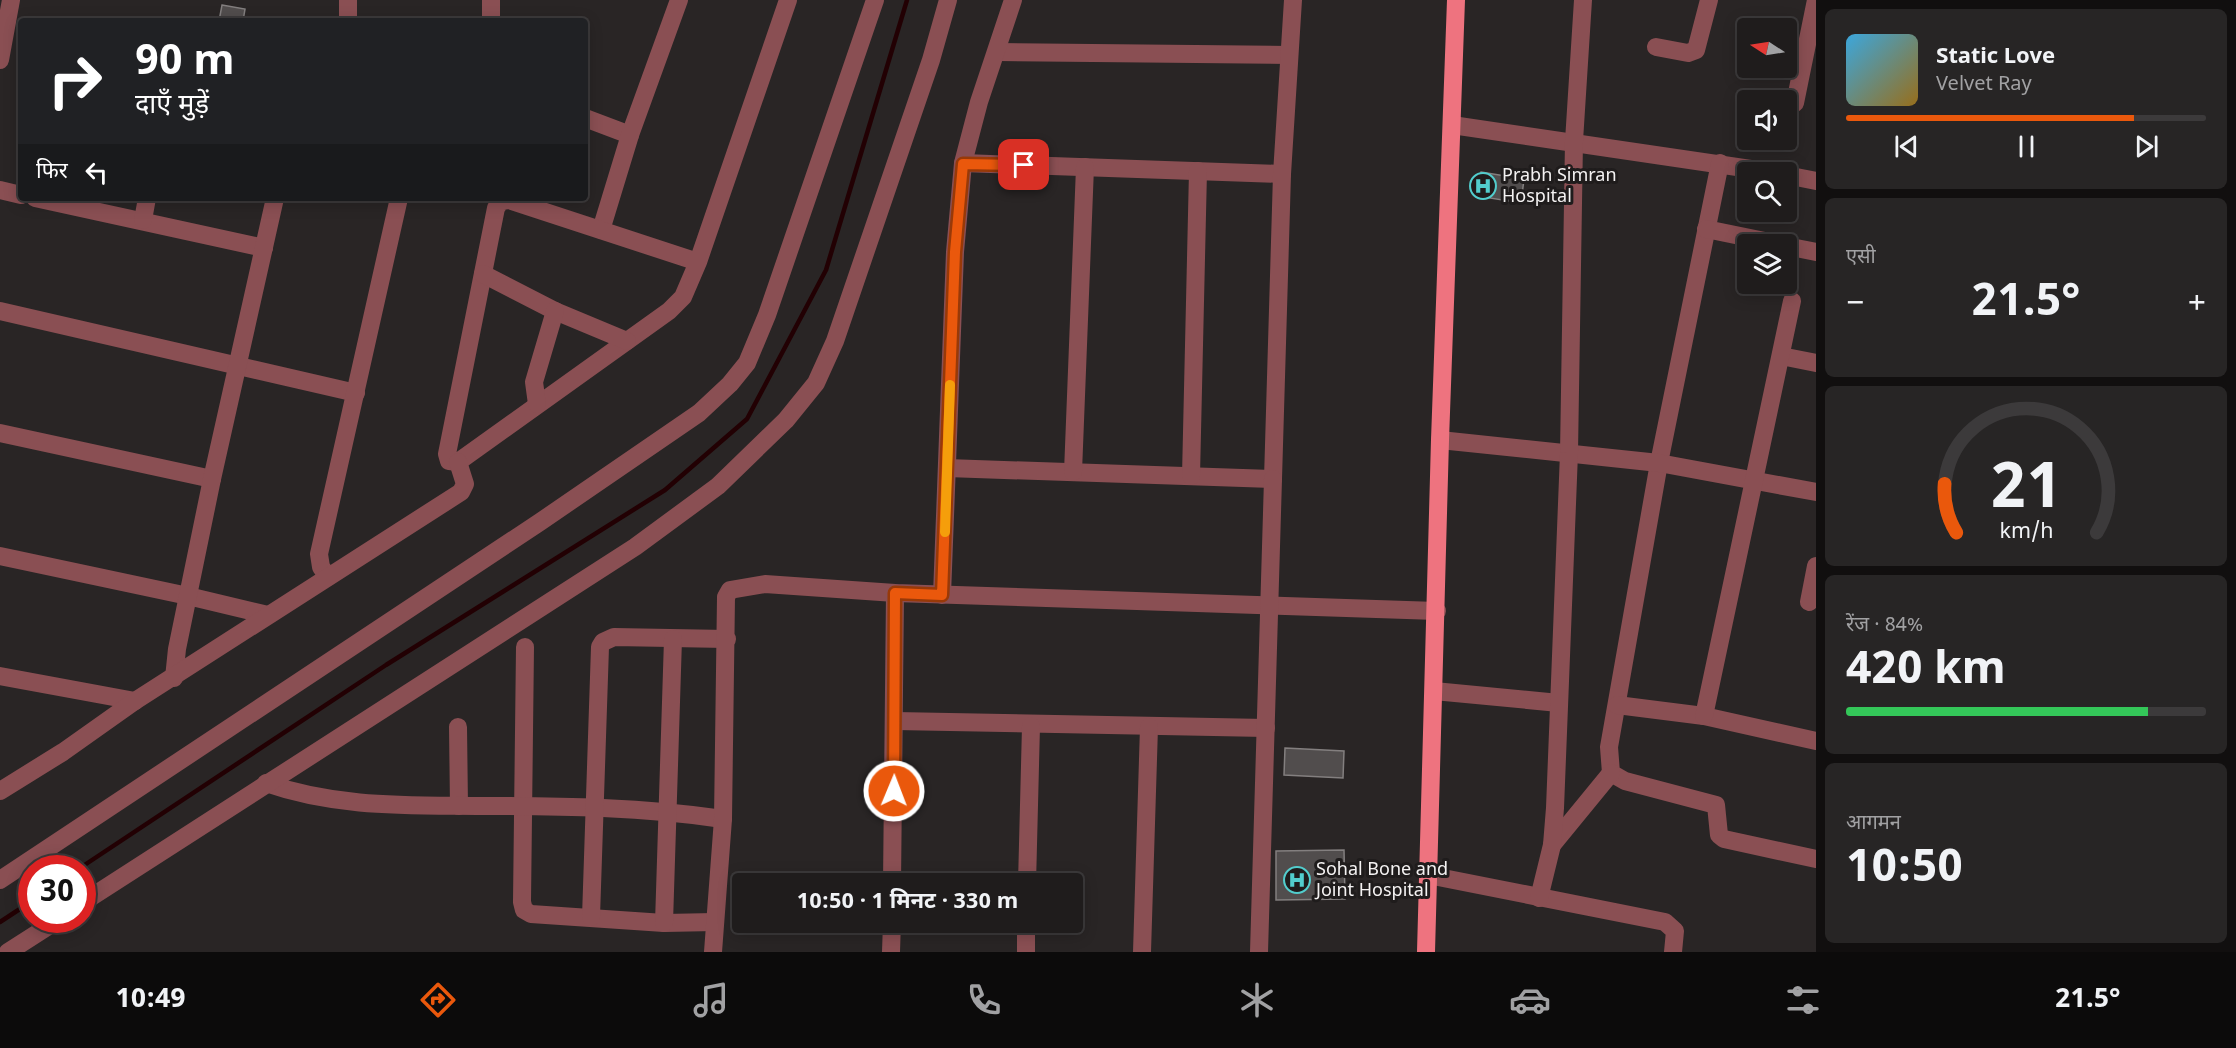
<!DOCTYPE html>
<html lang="hi">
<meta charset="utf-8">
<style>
body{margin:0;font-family:Georgia,"Noto Sans Devanagari",serif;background:#272525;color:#f1f3f6;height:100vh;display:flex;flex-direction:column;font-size:22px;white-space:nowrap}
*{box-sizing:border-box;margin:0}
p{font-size:20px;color:#a1a1a3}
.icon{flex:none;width:33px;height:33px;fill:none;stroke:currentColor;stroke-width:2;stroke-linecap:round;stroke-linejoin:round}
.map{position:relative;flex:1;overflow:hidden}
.drawer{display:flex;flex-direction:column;gap:9px;padding:9px;background:#110f0f;width:420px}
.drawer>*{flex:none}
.hud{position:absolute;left:18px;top:18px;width:570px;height:183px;border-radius:6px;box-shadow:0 3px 15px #0003,0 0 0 2px #3c3a3b;background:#202124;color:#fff;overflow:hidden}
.needle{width:39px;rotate:282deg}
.controls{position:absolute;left:1737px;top:18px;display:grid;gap:12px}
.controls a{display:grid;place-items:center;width:60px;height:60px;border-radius:6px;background:#1f1c1c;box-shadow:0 3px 15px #0003,0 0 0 2px #3c3a3b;font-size:30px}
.speed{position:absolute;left:18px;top:855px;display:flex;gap:12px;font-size:30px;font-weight:700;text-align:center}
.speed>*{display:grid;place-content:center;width:78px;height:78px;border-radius:50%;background:#1f1c1c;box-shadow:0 3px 15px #0003,0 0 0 2px #3c3a3b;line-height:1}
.speed .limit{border:9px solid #d22;background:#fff;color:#111}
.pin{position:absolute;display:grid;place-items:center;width:51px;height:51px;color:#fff;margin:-26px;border-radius:12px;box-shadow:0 3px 9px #0006}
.me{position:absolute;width:66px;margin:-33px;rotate:1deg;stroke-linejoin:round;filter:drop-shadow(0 0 4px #0008)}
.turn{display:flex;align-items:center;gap:21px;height:126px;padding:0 18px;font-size:27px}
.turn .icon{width:78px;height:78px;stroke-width:2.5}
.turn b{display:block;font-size:42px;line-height:51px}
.then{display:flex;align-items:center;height:57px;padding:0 18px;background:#0003;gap:12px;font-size:22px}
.big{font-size:45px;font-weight:700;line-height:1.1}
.drawer .tile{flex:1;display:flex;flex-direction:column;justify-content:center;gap:9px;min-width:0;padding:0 21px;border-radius:9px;background:#272525}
.drawer .dial{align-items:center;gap:0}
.dial svg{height:156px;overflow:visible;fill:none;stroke:#3c3a3b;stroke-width:7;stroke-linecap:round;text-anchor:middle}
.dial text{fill:#f1f3f6;stroke:none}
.song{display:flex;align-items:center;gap:18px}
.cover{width:72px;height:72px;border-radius:9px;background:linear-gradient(135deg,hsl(200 70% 55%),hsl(40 70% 35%))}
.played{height:6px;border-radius:3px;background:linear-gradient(90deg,#ea580c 80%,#3c3a3b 80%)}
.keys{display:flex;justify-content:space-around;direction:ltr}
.heat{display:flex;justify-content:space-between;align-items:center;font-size:33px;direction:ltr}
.charge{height:9px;border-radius:4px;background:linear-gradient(90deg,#34c759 84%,#3c3a3b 0)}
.trip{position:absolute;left:732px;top:873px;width:351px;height:60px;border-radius:6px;background:#1f1c1c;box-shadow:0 3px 15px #0003,0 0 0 2px #3c3a3b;font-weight:700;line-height:60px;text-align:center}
.tab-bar{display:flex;height:96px;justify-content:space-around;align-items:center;background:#0c0b0b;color:#a1a1a3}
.tab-bar .icon{width:42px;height:42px}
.tab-bar .active{color:#ea580c}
.tab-bar b{font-size:27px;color:#f1f3f6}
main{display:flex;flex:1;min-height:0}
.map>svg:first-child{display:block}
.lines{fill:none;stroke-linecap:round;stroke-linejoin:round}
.stream{stroke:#220003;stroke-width:4.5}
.building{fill:#514d4d;stroke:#837f7f;stroke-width:1.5}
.minor{stroke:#8a4f53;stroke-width:18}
.major{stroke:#ee737f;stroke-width:18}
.route-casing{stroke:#983908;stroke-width:15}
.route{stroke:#ea580c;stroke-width:10}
.slow{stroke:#f59e0b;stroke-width:10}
.labels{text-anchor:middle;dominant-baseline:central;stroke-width:6;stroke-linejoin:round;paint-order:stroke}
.poi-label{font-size:18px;fill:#f4f2f2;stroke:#1f1c1c;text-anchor:start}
</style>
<main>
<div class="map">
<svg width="1816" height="952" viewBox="0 0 1816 952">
<rect width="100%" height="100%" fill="#292525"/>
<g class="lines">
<g class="stream">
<polyline points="80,868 386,665 665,490 747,419 826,270 907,0"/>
<polyline points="0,922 32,901"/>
</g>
</g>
<g class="building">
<polygon points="222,5 245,9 243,21 219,21"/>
<polygon points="1481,172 1524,179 1521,203 1477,196"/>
<polygon points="1285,748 1344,751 1343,778 1284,775"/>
<polygon points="1344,850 1345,899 1276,900 1276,851"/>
</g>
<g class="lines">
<g class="minor">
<polyline points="348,21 348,0"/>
<polyline points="491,21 491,0"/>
<polyline points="1656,47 1688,53 1696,50 1709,0"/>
<polyline points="998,52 1289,55"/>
<polyline points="0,60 11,0"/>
<polyline points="1795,103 1816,0"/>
<polyline points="585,118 630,135"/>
<polyline points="1452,125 1771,172"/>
<polyline points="963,163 1282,174"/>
<polyline points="1720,163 1659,463 1609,747 1611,773 1625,781 1716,805 1719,835 1724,839 1816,859"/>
<polyline points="1786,175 1816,181"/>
<polyline points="0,190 21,195"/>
<polyline points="35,198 264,248"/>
<polyline points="143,220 147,198"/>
<polyline points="1706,229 1779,244"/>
<polyline points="601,230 630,135 679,0"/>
<polyline points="1786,246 1816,252"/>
<polyline points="698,262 509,200 501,201 496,208 447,454 449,461 458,462 669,311 683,297 698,262 788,0"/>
<polyline points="483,274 555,311 627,341"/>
<polyline points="0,311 356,393"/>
<polyline points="1781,356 1816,363"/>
<polyline points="537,404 534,382 555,311"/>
<polyline points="0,433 212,479"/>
<polyline points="1440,440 1659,463 1816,492"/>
<polyline points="947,468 1273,479 1282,174 1293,0"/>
<polyline points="1073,472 1085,167"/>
<polyline points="1191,476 1198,171"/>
<polyline points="0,556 188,596 268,615"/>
<polyline points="328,577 321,567 319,554 399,198"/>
<polyline points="942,595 955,252 963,163 979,102 1013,0"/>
<polyline points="1809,602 1816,566"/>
<polyline points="525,647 522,902 524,910 531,914 664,923 715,922"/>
<polyline points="0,676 135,701"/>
<polyline points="174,678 177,649 212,479 275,198"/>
<polyline points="1434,691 1559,703"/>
<polyline points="1617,705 1704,716 1816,741"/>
<polyline points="1704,716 1792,301"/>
<polyline points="895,721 1266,728"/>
<polyline points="458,727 459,806"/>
<path d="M 266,783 C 337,808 408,805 482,806 C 563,806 643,807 723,819"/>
<polyline points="0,791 63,752 135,701 461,492 465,484 458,462"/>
<polyline points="1552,845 1611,773"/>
<polyline points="1428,875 1665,922 1675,931 1673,952"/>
<polyline points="0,880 540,522 699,413 730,384 747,363 767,315 875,0"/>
<polyline points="892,884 895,593"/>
<polyline points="1027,884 1031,726"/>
<polyline points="1539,898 1552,845 1555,808 1569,453 1574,141 1583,0"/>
<polyline points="82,903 635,547 718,486 786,420 816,383 835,341 931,60 948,0"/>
<polyline points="591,917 600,647 603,642 614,637 727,639"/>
<polyline points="664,923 673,639"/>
<polyline points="8,952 58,920"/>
<polyline points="713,952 723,819 726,597 730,590 765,584 895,593 1437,611"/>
<polyline points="891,952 892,922"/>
<polyline points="1026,952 1026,922"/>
<polyline points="1142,952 1149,727"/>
<polyline points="1259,952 1273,479"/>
</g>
<polyline class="major" points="1426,952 1440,440 1456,0"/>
</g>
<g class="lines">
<defs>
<polyline id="route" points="894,791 895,593 942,595 955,252 963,164 1024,165"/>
</defs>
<use href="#route" class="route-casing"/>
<use href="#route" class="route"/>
<polyline class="slow" points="945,532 950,385"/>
</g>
<defs>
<symbol id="hospital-ring" viewBox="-11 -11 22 22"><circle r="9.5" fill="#1f1c1c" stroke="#52cdcd" stroke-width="1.5"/><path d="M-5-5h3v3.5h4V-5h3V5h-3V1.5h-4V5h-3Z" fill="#52cdcd"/></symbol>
</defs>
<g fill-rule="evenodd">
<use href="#hospital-ring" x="1468" y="171" width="30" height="30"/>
<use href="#hospital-ring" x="1282" y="865" width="30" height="30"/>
</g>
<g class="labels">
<g class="poi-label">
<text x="1502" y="176">Prabh Simran<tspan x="1502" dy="21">Hospital</tspan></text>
<text x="1316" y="870">Sohal Bone and<tspan x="1316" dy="21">Joint Hospital</tspan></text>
</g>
</g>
</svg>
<div class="controls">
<a><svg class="needle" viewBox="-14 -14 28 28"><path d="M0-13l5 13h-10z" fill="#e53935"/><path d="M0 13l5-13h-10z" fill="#a1a1a3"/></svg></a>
<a><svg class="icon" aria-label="sound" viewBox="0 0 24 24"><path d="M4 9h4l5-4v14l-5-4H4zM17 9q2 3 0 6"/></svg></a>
<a><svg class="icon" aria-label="search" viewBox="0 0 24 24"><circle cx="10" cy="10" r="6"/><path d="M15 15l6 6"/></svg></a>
<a><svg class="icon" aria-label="layers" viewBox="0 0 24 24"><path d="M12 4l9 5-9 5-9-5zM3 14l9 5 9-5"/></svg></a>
</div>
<div class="speed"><div class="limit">30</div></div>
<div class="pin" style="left:1024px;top:165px;background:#d93025"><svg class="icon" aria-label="arrive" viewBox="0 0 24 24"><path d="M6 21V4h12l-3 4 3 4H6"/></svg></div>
<svg class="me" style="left:894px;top:791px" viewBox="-20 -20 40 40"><circle r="17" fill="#ea580c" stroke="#fff" stroke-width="3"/><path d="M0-11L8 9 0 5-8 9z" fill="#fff"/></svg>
<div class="trip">10:50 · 1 मिनट · 330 m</div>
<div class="hud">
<div class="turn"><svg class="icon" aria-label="right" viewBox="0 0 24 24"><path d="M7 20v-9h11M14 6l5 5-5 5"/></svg><div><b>90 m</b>दाएँ मुड़ें</div></div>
<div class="then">फिर<svg class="icon" aria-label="left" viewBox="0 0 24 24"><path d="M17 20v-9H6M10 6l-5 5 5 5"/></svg></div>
</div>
</div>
<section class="drawer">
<div class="tile">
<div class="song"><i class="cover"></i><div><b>Static Love</b><p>Velvet Ray</p></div></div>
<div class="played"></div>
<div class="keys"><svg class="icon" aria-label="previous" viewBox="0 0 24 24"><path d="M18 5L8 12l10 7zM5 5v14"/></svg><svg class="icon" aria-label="pause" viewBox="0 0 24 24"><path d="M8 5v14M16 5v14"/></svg><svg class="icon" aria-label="next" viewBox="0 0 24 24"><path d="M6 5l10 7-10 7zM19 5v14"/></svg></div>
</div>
<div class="tile"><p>एसी</p>
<div class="heat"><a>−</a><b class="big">21.5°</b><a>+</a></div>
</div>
<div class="tile dial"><svg viewBox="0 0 100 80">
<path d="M14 69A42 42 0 1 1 86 69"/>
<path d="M14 69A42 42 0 0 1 8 44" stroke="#ea580c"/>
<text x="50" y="56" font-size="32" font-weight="700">21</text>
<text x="50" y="72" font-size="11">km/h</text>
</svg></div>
<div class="tile"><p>रेंज · 84%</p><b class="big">420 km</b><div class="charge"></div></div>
<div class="tile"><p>आगमन</p><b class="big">10:50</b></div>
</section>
</main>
<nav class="tab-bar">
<b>10:49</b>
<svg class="icon active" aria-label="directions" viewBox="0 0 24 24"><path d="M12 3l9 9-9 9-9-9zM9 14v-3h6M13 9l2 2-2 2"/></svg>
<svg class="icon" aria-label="music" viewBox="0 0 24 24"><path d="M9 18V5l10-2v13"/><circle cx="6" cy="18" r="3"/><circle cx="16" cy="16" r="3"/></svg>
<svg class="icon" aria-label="phone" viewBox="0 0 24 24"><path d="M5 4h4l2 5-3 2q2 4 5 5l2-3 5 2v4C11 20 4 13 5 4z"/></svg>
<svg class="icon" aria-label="climate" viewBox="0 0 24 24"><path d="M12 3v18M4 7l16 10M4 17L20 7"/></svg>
<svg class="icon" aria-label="car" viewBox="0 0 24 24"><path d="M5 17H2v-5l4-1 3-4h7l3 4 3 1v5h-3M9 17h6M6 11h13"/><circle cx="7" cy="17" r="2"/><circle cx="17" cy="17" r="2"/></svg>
<svg class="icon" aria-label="filters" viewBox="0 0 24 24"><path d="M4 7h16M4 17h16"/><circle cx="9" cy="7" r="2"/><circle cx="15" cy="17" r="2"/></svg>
<b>21.5°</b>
</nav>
